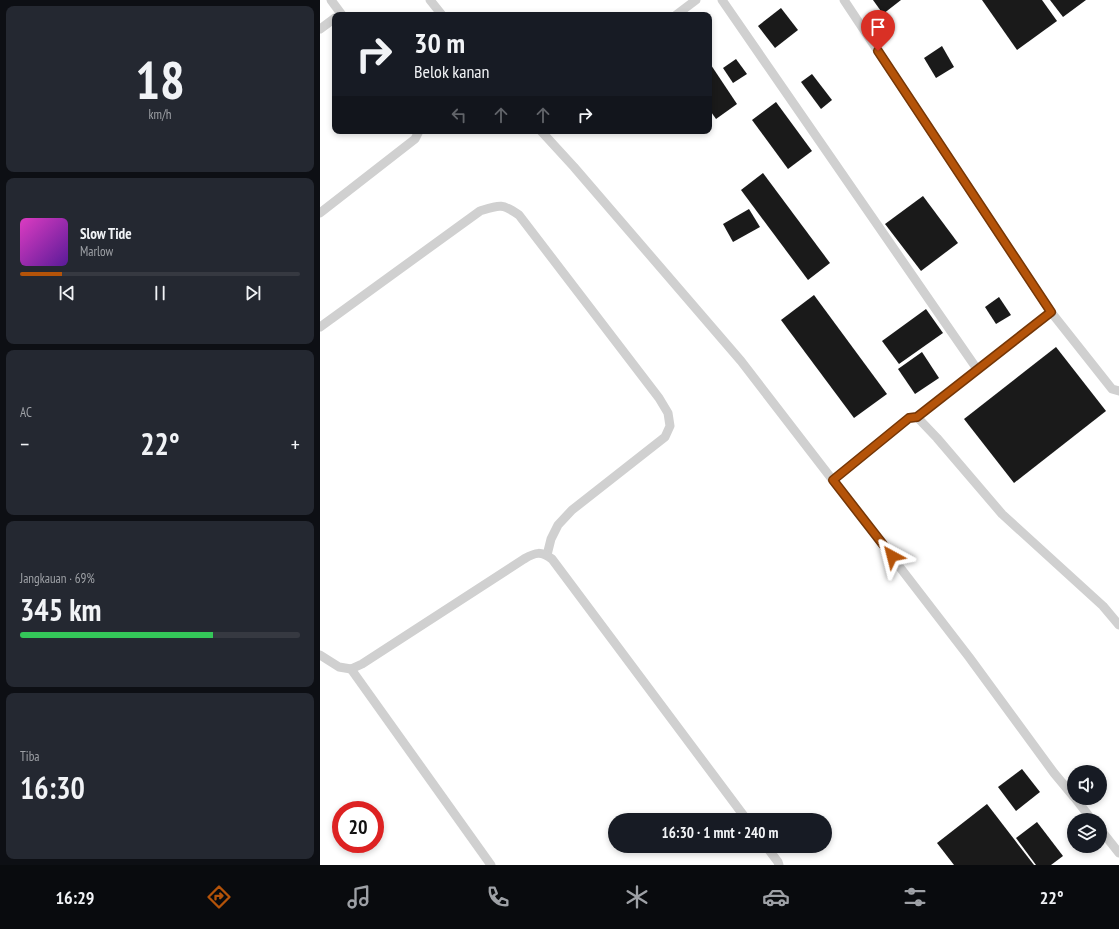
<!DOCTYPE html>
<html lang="id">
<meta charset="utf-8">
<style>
body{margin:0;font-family:"PT Sans Narrow",sans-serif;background:#242831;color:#f1f3f6;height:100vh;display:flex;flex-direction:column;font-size:15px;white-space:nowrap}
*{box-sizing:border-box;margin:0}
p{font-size:13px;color:#9ea1a6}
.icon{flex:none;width:22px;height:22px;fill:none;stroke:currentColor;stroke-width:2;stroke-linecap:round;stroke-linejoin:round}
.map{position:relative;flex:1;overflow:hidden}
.sheet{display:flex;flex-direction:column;gap:6px;padding:6px;background:#0d0f14;width:320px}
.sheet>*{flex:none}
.banner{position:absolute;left:12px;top:12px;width:380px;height:122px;border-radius:8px;box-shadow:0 2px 6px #0003;background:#171b24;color:#f1f3f6;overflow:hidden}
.fabs{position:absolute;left:747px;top:765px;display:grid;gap:8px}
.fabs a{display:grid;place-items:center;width:40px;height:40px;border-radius:50%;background:#171b24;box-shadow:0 2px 6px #0003;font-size:20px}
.speed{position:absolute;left:12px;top:801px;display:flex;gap:8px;font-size:20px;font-weight:700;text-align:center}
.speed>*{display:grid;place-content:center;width:52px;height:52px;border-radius:50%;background:#171b24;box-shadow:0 2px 6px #0003;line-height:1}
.speed .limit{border:6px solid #d22;background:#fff;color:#111}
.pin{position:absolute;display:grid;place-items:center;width:34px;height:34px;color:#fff;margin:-41px -17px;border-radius:50% 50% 50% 0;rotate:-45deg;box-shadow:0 0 4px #0007}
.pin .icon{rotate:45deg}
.me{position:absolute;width:44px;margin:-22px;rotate:322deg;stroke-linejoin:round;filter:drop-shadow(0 0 3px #0008)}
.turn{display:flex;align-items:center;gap:14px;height:84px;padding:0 16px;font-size:18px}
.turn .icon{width:52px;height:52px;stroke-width:2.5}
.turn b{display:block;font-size:28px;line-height:34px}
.lanes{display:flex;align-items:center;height:38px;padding:0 16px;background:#0003;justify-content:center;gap:20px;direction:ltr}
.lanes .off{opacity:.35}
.big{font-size:30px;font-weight:800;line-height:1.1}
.sheet .widget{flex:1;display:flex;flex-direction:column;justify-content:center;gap:6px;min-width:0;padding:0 14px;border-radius:8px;background:#242831}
.sheet .dial{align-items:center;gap:0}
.dial b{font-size:52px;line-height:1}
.song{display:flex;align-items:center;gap:12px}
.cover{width:48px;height:48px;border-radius:6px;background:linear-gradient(135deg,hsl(310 70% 55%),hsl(270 70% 35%))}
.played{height:4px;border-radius:2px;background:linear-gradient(90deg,#b45309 15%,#363941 15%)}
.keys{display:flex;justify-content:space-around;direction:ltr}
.heat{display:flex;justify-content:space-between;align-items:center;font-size:22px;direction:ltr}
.charge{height:6px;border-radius:3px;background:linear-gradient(90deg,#34c759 69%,#363941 0)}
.trip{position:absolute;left:288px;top:813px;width:224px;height:40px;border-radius:20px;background:#171b24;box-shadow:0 2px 6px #0003;font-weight:800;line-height:40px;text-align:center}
.tab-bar{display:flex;height:64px;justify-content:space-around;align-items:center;background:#090b0e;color:#9ea1a6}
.tab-bar .icon{width:28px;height:28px}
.tab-bar .active{color:#b45309}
.tab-bar b{font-size:18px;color:#f1f3f6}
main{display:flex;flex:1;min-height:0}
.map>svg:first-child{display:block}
.building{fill:#1a1a1a}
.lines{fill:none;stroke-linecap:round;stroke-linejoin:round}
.lane{stroke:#d0d0d0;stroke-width:9}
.route-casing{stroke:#753606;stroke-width:10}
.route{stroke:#b45309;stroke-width:7}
</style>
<main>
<section class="sheet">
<div class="widget dial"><b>18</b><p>km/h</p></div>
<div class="widget">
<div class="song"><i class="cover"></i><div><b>Slow Tide</b><p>Marlow</p></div></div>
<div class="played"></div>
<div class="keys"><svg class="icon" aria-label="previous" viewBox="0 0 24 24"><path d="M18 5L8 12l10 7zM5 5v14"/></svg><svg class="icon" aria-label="pause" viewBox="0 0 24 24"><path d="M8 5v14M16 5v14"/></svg><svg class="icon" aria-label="next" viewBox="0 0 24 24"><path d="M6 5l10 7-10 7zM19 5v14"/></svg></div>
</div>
<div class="widget"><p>AC</p>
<div class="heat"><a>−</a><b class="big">22°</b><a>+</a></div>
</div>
<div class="widget"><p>Jangkauan · 69%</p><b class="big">345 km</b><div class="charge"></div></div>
<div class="widget"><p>Tiba</p><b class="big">16:30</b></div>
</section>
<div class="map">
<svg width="799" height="865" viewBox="0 0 799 865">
<rect width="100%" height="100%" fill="#fff"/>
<g class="building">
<polygon points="553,0 581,0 563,14"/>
<polygon points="662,0 722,0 737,21 697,50"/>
<polygon points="730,0 766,0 743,17"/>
<polygon points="461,8 478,30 455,48 438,26"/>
<polygon points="622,46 634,67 616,78 604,58"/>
<polygon points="416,59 427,74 413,83 403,68"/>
<polygon points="389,62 417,104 396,119 389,109"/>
<polygon points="492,74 512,100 501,109 481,82"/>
<polygon points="456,102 492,151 468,169 432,120"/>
<polygon points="443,173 510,263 488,280 421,190"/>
<polygon points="603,196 638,243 601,271 565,224"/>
<polygon points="429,209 440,227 413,242 403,224"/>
<polygon points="494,295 567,394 534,418 461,320"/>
<polygon points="679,297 691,315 676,324 665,307"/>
<polygon points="606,309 623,333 579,364 562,341"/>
<polygon points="736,347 786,411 694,483 644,419"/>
<polygon points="602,352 619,378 595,394 578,369"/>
<polygon points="702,769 720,792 696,811 678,787"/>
<polygon points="667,804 714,865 634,865 617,843"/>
<polygon points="717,822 743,856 731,865 716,865 696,838"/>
</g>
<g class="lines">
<g class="lane">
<polyline points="11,0 22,15"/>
<polyline points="110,0 122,15"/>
<polyline points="402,0 657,369"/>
<polyline points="524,0 731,312 597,417"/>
<polyline points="356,15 376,0"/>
<polyline points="0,29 15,18"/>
<polyline points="221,131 254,167 421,361 649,657 734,773 754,797"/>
<polyline points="0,213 95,139 99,131"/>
<polyline points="731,312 792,389 799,391"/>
<path d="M 0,327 L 160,211 C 179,205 182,203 199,215 L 339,398 L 348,413 L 350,426 L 345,437 L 252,510 L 238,525 L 231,539 L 227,555"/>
<polyline points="513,480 589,418 597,417 617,438 682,514 783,606 799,625"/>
<path d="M 0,655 L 19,667 L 31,669 L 42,664 L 204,559 C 216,552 221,551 232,559 L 427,820"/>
<polyline points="31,669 171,865"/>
<polyline points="755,798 772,820"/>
<polyline points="780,829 799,853"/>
<polyline points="446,846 458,862 459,865"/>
</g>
</g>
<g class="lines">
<defs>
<polyline id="route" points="558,51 731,312 597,417 589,418 513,480 572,556"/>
</defs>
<use href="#route" class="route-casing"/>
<use href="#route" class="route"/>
</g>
</svg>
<div class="fabs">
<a><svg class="icon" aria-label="sound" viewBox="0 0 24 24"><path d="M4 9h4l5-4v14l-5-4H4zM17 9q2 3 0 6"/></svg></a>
<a><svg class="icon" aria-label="layers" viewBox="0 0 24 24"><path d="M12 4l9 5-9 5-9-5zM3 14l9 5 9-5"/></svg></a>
</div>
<div class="speed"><div class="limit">20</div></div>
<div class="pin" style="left:558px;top:51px;background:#d93025"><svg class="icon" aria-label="arrive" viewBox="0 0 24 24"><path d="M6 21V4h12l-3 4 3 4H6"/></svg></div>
<svg class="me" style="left:572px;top:556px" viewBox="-20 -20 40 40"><path d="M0-17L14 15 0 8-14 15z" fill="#b45309" stroke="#fff" stroke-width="4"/></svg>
<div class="trip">16:30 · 1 mnt · 240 m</div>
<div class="banner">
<div class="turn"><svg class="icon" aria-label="right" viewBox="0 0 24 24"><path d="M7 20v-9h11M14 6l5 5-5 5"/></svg><div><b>30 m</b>Belok kanan</div></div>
<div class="lanes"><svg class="icon off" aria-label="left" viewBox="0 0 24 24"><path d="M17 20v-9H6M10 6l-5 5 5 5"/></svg><svg class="icon off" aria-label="ahead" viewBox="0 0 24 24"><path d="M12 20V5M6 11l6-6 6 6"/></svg><svg class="icon off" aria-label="ahead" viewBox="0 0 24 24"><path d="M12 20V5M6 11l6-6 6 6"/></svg><svg class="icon" aria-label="right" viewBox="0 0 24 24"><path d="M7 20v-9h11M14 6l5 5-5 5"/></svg></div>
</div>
</div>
</main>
<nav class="tab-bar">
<b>16:29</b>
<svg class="icon active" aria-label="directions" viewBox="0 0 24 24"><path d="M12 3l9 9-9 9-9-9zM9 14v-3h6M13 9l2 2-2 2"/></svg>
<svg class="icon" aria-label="music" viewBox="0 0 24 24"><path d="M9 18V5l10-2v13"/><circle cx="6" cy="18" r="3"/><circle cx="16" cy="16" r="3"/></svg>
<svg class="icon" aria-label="phone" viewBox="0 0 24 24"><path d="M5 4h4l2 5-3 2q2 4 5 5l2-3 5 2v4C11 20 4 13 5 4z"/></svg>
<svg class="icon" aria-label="climate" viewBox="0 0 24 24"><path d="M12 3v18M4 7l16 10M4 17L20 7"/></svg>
<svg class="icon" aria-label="car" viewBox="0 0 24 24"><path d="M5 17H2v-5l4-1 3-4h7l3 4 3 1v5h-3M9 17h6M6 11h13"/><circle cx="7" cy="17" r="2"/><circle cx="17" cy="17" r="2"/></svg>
<svg class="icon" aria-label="filters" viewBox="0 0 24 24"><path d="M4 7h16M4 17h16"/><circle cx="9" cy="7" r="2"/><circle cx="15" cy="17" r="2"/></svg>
<b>22°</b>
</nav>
